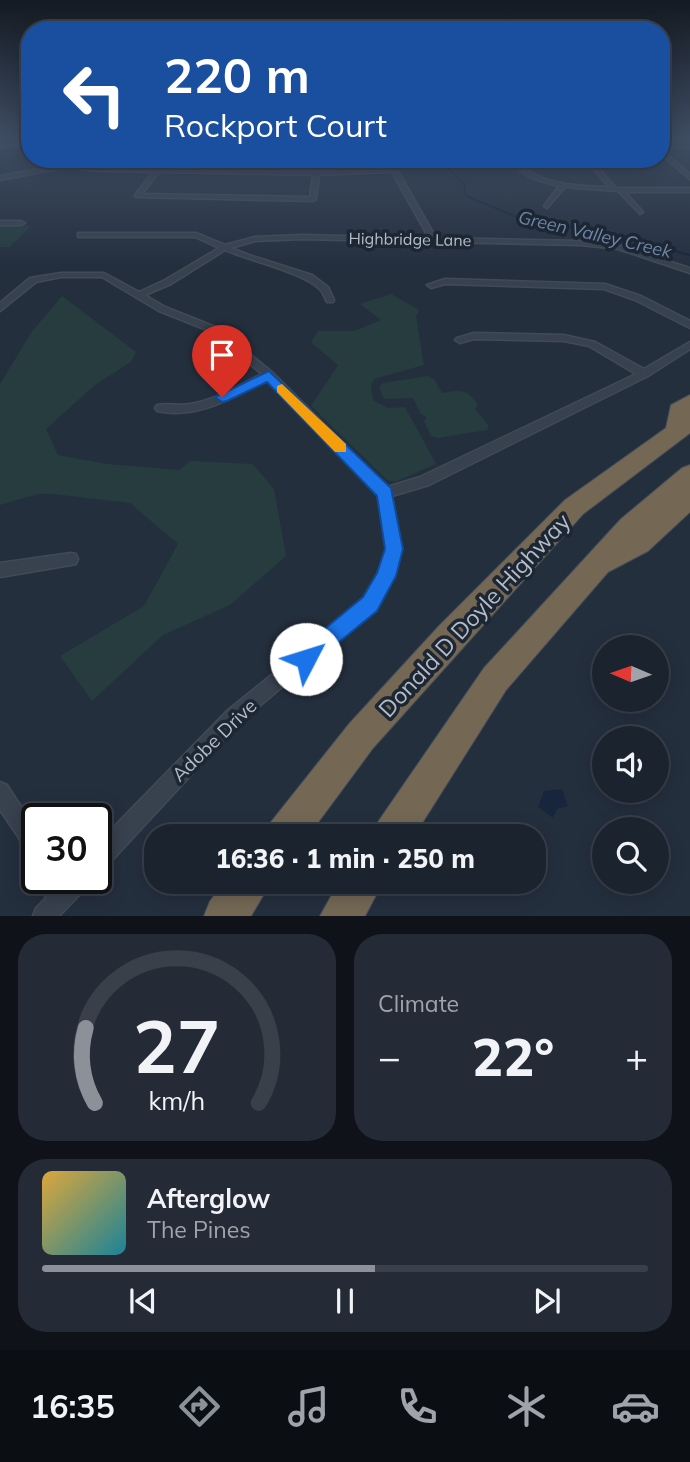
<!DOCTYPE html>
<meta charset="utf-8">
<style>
body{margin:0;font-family:Mulish,sans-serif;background:#242b36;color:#f1f3f6;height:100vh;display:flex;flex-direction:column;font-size:26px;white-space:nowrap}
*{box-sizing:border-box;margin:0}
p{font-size:23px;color:#a0a4aa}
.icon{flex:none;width:38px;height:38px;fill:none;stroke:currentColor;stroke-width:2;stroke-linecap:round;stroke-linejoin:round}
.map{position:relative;height:916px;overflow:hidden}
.drawer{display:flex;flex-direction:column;gap:18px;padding:18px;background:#0f1319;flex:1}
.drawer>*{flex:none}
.banner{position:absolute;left:21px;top:21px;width:649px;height:147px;border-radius:28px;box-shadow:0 4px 18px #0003,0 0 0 2px #39404a;background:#1a4fa0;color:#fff;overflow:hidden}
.needle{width:46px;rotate:272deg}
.tools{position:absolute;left:592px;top:635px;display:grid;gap:14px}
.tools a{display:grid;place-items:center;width:77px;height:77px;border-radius:50%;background:#1b232e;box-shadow:0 4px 18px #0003,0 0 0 2px #39404a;font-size:35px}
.speed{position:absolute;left:21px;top:803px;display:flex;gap:14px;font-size:35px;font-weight:700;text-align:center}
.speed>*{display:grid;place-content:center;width:91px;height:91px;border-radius:50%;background:#1b232e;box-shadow:0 4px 18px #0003,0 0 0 2px #39404a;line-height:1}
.speed .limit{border:4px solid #111;border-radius:10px;background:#fff;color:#111}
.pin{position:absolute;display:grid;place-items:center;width:60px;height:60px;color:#fff;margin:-72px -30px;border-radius:50% 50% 50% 0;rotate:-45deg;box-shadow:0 0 7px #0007}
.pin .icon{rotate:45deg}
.me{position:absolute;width:77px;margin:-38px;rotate:50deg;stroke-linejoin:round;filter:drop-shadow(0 0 5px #0008)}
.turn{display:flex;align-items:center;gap:24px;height:147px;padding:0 28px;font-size:32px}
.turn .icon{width:91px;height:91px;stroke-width:2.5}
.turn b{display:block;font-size:49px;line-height:60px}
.big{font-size:52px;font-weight:800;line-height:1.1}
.drawer .tile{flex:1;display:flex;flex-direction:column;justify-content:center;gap:10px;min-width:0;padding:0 24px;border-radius:28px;background:#242b36}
.drawer .dial{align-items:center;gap:0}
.dial svg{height:182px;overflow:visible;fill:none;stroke:#39404a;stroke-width:7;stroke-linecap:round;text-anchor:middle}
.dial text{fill:#f1f3f6;stroke:none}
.song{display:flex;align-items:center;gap:21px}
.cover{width:84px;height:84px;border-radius:10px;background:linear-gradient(135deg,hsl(40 70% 55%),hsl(190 70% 35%))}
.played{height:7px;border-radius:4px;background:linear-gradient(90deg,#8c9099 55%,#39404a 55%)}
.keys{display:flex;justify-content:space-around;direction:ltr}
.heat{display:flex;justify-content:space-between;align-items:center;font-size:38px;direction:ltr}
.drawer .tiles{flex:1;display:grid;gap:18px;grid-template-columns:1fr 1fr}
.tile:last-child{grid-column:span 2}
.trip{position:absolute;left:144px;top:824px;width:402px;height:70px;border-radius:28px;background:#1b232e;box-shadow:0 4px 18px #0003,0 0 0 2px #39404a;font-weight:800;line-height:70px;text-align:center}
.dock{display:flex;height:112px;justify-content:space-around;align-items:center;background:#0b0e12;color:#a0a4aa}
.dock .icon{width:49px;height:49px}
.dock .selected{color:#8c9099}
.dock b{font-size:32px;color:#f1f3f6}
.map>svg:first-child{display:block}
.green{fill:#263c3f}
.water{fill:#17263c}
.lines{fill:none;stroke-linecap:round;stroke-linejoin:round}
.stream{stroke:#17263c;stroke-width:2}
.street-casing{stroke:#414a57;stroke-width:3}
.secondary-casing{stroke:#414a57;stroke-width:2}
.highway-casing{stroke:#434c59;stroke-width:2}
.street{fill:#38414e;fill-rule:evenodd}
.secondary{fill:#465061;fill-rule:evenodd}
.highway{fill:#746855;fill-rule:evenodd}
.route{fill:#1a73e8;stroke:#114b97;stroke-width:2}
.slow{fill:#f59e0b}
.labels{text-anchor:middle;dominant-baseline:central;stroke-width:7;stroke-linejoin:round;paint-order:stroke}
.far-street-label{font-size:16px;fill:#b4bcc9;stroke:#1d2633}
.far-water-label{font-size:18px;font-style:italic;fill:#6d86a8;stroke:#1d2633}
.street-label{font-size:19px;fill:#b4bcc9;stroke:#1d2633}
.near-street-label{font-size:23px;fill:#b4bcc9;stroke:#1d2633}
</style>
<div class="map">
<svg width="690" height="916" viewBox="0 0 690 916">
<rect width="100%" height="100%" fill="#242f3e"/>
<g class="green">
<polygon points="0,225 31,226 10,247 0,247"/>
<polygon points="391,294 419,310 416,316 424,365 374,379 371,386 373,400 388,408 405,407 436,464 395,482 387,480 311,406 338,365 311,342 318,331 354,331 381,320 360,304"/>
<polygon points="62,296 136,352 131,362 95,385 46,429 58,455 107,464 179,470 190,461 253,464 274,489 286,556 230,605 163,635 92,701 60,656 144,606 178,544 130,503 53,494 38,494 0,505 0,384 33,330"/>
<path d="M 427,376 L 434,379 L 442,393 C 461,390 467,388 478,405 L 475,409 L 489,426 L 487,430 L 438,438 L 431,436 L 424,421 L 427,417 L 421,414 L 413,398 L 384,399 L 379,387 L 383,383 Z"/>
</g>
<polygon class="water" points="562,789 568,806 557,809 553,818 538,807 544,791"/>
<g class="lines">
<polyline class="stream" points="439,159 464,184 466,196 517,217 606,233 690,255"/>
<defs>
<g id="street">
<polygon points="690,144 690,148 662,147 662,144"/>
<polygon points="662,151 690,174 690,179 662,155"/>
<path d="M 61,159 L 67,159 L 70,164 L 99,167 L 316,171 L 390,168 L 385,159 L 391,159 L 436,238 L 581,241 L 619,245 L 690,268 L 690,273 L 618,249 L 581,245 L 302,239 L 255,241 L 231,248 L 249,255 L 312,275 L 328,287 L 334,300 L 333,302 L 327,302 C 325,299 324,295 322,292 C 310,274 247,260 225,250 L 171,284 L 145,295 L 165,307 L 218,328 L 273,373 L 387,487 L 420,477 L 636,374 L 589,346 L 564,341 L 474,339 L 460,343 L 455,340 L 457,338 L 474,333 L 564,335 L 595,342 L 644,369 L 690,342 L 690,349 L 648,376 L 429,485 L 392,496 L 401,549 L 393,576 L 375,609 L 239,723 L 104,869 L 96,872 L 96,845 L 227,711 L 365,599 L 379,574 L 387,549 L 379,495 L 268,380 C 233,397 197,420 157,411 L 155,408 L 157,405 C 168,403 179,406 190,404 C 216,400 239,385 262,374 L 212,332 L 159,311 L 102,277 L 61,277 L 36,282 L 0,311 L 0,303 L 30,278 L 61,273 L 104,273 L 139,292 L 165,280 L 219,248 L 195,237 L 78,237 L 78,233 L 196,233 L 225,245 L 255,237 L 302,235 L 429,238 L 392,172 L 319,175 L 316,199 L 313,201 L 135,197 L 135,195 L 153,172 L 99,171 L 68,167 L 0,180 L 0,176 L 64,164 ZM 159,172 L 313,175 L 310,197 L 142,194 Z"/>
<path d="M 510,159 L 516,159 C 537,186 578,186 609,187 L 585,159 L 591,159 L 616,188 L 690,188 L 690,192 L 625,192 L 643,212 L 640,214 L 618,191 L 565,187 L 547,208 L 544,206 L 559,186 C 536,180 525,179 510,159 Z"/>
<polygon points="0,221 21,221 25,223 21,225 0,225"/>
<polygon points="445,279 605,284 641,296 690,321 690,328 635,300 604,289 445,284 431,288 427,285"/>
<polygon points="71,553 76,554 78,559 76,564 71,565 0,577 0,563"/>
<polygon points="0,782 7,785 37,831 37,865 30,862 19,838 0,810"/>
<polygon points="37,878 59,878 61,882 65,878 91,878 88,886 59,916 33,916 36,908 46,898"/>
</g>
<polygon id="secondary" points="30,141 30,145 0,149 0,145"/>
<g id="highway">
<polygon points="690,395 690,433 583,514 373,748 308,836 266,836 271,822 349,724 439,626 565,500 666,428 671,405"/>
<polygon points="690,465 690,512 648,551 608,572 506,690 414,836 373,836 378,822 484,668 621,519 682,468"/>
<polygon points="225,882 271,882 251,916 204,916 210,901"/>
<polygon points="339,882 383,882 365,916 320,916"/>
</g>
</defs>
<use href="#street" class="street-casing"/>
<use href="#secondary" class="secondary-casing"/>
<use href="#highway" class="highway-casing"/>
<use href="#street" class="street"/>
<use href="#secondary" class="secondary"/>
<use href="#highway" class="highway"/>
</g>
<linearGradient id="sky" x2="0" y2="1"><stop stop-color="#141a22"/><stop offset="0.52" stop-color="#3f4d63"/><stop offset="1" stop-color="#3f4d63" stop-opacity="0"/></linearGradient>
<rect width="690" height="267" fill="url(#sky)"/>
<polygon class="route" points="269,371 391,488 403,549 396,576 377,611 306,669 298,666 295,659 298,651 363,597 377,573 385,549 377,496 267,382 227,401 222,402 215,397"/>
<polygon class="slow" points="282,384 346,444 346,452 335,452 277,392 277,386"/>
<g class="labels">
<g class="far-street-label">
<text transform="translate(410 239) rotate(1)">Highbridge Lane</text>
</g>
<g class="far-water-label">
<text transform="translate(595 234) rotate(13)">Green Valley Creek</text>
</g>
<g class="street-label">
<text transform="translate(214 740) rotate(-44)">Adobe Drive</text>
</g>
<g class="near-street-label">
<text transform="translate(474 615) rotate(-47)">Donald D Doyle Highway</text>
</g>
</g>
</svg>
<div class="tools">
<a><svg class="needle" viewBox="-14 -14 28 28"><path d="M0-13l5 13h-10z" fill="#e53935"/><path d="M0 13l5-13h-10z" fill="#a0a4aa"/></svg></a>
<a><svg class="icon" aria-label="sound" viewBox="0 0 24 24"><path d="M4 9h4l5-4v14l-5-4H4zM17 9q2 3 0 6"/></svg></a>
<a><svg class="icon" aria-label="search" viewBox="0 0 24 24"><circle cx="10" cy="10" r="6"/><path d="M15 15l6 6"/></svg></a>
</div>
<div class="speed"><div class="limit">30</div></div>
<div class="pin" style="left:222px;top:397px;background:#d93025"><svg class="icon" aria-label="arrive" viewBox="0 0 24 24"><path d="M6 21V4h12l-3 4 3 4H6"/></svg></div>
<svg class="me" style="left:306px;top:659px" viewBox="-20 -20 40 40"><circle r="19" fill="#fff"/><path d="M0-13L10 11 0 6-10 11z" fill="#1a73e8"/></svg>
<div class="trip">16:36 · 1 min · 250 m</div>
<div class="banner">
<div class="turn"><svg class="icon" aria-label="left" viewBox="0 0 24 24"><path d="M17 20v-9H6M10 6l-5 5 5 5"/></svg><div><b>220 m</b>Rockport Court</div></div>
</div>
</div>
<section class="drawer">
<div class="tiles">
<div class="tile dial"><svg viewBox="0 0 100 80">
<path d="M14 69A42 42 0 1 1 86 69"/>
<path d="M14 69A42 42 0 0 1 10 36" stroke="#8c9099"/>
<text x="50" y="56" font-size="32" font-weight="700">27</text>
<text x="50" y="72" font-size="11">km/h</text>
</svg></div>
<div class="tile"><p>Climate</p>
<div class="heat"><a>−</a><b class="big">22°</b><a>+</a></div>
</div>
<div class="tile">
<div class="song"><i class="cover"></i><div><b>Afterglow</b><p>The Pines</p></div></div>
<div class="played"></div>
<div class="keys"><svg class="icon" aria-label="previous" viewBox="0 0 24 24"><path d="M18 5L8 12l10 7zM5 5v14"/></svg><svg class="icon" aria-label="pause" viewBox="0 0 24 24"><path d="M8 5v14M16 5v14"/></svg><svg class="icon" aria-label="next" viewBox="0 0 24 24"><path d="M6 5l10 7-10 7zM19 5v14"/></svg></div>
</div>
</div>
</section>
<nav class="dock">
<b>16:35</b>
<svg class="icon selected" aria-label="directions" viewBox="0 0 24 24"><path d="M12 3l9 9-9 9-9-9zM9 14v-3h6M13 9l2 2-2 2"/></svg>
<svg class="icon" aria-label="music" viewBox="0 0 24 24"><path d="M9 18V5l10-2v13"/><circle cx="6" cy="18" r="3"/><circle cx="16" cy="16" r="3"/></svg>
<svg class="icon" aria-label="phone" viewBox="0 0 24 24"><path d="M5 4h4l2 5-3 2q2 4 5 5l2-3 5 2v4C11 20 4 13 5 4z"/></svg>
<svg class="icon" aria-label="climate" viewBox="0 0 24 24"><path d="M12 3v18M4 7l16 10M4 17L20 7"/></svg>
<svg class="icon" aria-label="car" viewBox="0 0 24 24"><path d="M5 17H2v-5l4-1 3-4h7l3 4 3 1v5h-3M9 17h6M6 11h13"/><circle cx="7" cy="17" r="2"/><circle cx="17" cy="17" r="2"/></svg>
</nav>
